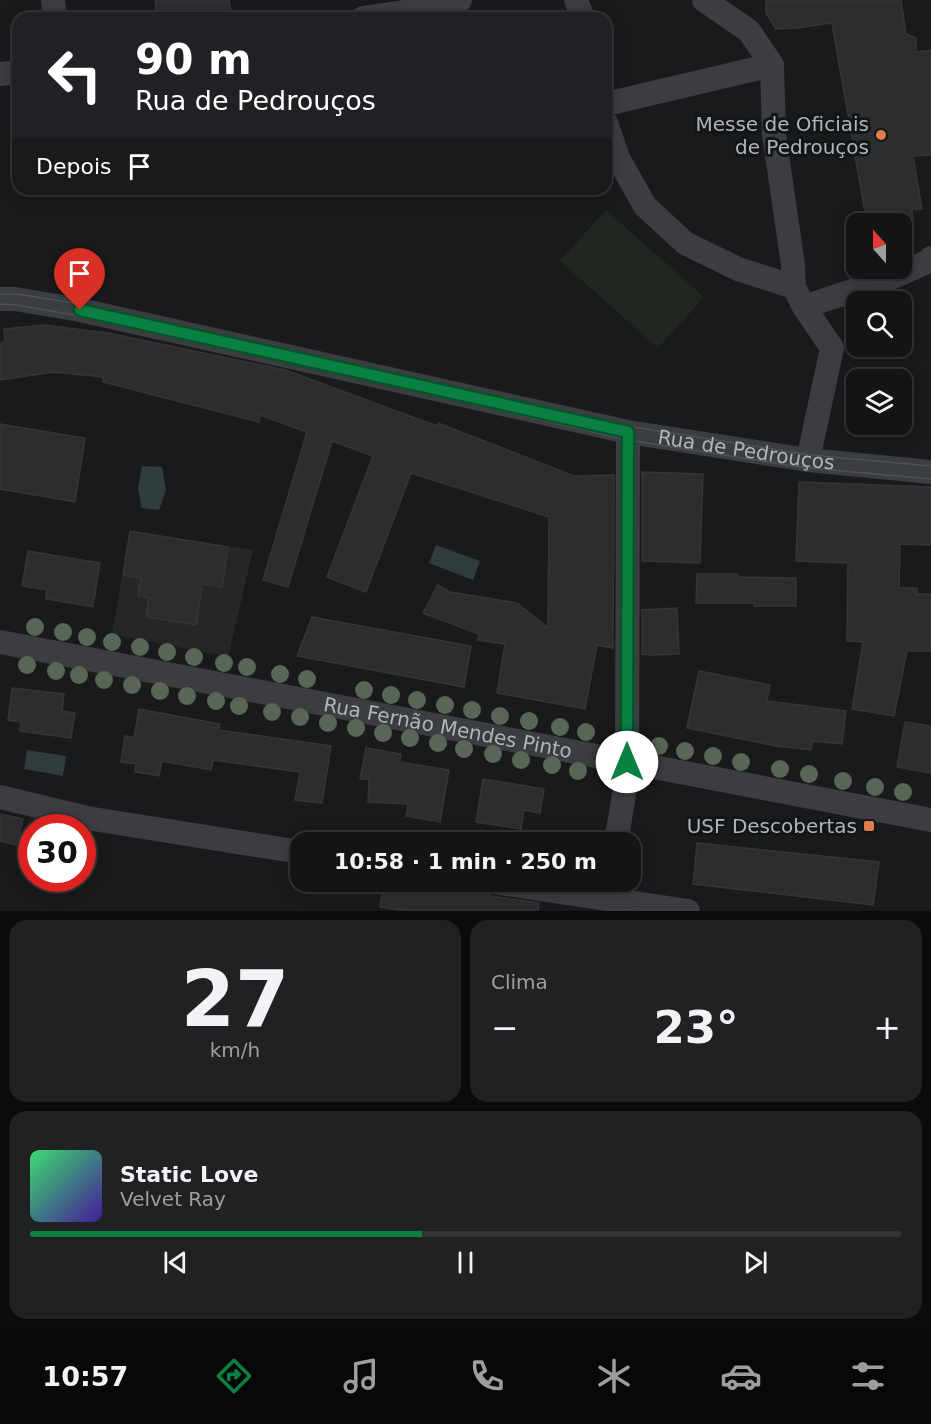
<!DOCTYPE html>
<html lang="pt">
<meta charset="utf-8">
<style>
body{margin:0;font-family:"DejaVu Sans",sans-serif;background:#202122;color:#f1f3f6;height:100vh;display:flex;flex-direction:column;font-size:22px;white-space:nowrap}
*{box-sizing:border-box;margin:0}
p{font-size:20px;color:#9d9ea0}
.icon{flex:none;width:33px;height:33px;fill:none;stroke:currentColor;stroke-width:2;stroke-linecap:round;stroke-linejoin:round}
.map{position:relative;height:911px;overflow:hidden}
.panel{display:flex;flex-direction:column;gap:9px;padding:9px;background:#0a0b0b;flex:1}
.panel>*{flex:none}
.banner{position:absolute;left:12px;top:12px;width:600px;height:183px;border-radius:18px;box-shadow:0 3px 15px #0003,0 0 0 2px #323334;background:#202124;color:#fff;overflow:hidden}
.needle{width:39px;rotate:339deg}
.controls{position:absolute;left:846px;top:213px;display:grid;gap:12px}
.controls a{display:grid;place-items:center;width:66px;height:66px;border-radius:12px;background:#131414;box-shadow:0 3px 15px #0003,0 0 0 2px #323334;font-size:30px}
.speed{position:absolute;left:18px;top:814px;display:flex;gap:12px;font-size:30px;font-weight:700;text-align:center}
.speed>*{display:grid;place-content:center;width:78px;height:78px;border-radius:50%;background:#131414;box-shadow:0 3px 15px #0003,0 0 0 2px #323334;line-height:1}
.speed .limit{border:9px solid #d22;background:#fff;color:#111}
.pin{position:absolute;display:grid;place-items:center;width:51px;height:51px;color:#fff;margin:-62px -26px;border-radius:50% 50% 50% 0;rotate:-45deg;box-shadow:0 0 6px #0007}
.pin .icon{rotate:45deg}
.me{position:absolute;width:66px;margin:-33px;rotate:0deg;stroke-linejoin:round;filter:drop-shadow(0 0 4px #0008)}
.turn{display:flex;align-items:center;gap:21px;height:126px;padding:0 24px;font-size:27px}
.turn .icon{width:78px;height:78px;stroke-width:2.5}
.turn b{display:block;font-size:42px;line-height:51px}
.then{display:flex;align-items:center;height:57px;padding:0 24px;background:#0003;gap:12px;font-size:22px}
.big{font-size:45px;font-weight:800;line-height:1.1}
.panel .widget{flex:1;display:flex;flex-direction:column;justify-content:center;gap:9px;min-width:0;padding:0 21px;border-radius:18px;background:#202122}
.panel .dial{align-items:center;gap:0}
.dial b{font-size:78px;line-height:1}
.song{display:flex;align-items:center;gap:18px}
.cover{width:72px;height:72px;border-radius:9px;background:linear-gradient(135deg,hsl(140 70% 55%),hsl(260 70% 35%))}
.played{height:6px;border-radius:3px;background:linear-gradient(90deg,#0b8043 45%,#323334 45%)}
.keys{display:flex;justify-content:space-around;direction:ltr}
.heat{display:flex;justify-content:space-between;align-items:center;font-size:33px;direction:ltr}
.panel .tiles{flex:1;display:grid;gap:9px;grid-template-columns:1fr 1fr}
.widget:last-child{grid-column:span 2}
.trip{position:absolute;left:290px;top:832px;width:351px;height:60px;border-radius:18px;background:#131414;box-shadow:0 3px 15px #0003,0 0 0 2px #323334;font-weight:800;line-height:60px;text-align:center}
.dock{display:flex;height:96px;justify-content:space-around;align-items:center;background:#080808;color:#9d9ea0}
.dock .icon{width:42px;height:42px}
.dock .current{color:#0b8043}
.dock b{font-size:27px;color:#f1f3f6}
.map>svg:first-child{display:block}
.built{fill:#252628}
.green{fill:#212620}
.water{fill:#313c3e}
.building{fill:#2c2d2f;stroke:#343537;stroke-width:1.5}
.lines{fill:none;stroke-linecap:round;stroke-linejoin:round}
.minor{stroke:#3b3d40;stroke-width:24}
.tram{stroke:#4e5254;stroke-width:1.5}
.tree{fill:#596556}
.route-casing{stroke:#07532c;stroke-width:15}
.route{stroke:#0b8043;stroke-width:10}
.poi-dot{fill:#de7d4f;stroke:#141516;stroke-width:2}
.labels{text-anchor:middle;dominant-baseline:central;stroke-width:6;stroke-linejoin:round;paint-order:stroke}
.poi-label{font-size:20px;fill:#adb5b9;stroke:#141516;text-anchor:end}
.street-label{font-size:20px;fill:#adb5b9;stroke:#141516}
</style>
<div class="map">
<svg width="931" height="911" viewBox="0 0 931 911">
<rect width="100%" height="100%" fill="#191a1b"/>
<polygon class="built" points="130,531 253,550 228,657 112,634"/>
<polygon class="green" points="606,210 704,297 658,348 560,261"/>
<g class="water">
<polygon points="142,466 162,467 166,490 159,510 142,508 138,489"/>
<polygon points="436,545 480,561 473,580 429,563"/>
<polygon points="27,750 66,756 63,776 24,769"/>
</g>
<g class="building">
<polygon points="155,0 229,0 232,18 157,18"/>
<polygon points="766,0 901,0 906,34 916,38 916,52 931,50 931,155 913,156 922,209 912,209 913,224 867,224 832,23 796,28 776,29 766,13"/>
<polygon points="44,325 108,333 285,370 437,426 438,423 574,476 614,475 613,648 597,645 585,709 497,693 505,644 478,640 479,634 423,613 438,585 450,592 517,603 548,628 549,517 411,473 366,592 327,577 373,456 332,441 288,587 263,580 307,432 260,415 259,422 103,382 103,377 54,372 0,380 0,343 5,342 4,329"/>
<polygon points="0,424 85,438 75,502 0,489"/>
<polygon points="642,472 703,474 700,563 642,561"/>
<polygon points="799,482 931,487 931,545 900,544 899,588 917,588 917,594 931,594 931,651 907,651 894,716 852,709 863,642 847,641 848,563 796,561"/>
<polygon points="130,531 228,547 222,587 202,584 196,625 146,617 149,598 138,596 141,578 123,575"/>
<polygon points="28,551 100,563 93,607 46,599 47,590 22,586"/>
<polygon points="697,574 738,574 738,577 796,578 796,606 754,606 754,603 696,603"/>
<polygon points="677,608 679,654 651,655 642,654 642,610"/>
<polygon points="312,617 471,646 464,687 297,656"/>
<polygon points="699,671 770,685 767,701 846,711 842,744 812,741 811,750 776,746 687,728"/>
<polygon points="12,688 64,694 62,711 75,713 71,738 20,731 21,722 8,720"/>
<polygon points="139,709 220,724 218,730 331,746 322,803 295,800 300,772 213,760 211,770 162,761 159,776 135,772 136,764 121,762 125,736 134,738"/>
<polygon points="905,722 931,726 931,773 897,767"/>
<polygon points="366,748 401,754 400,762 449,770 440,822 406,816 408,804 368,802 369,779 360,779"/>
<polygon points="483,779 544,789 540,813 524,810 521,829 476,822"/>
<polygon points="0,814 23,819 17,845 0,841"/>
<polygon points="697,843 879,862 873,905 693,884"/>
<polygon points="384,882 422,882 483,891 491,896 539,903 538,911 407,911 380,907"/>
</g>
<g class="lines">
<g class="minor">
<polyline points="53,0 55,18"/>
<polyline points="576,0 583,18"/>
<polyline points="704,0 749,31 772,65 774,134 793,265 794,287 804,307 832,348 808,460"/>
<polyline points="363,18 411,11 460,0"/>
<polyline points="0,74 18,72"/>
<polyline points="606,104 772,65"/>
<polyline points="606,123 618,158 645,206 685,243 738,269 794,287"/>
<path id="s1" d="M 0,299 L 15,299 L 80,310 L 628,432 L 808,460 L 931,472"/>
<polyline points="804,307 893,277 927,262 931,258"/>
<path id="s2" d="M 0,642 L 931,820"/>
<polyline points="0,797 87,818 300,852"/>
<polyline points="616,843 627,776 628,432"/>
<polyline points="493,882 688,911"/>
</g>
<g class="tram">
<polyline points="0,294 17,294 80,304 627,426 810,455 931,466"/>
<polyline points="0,304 16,305 80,316 327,371 628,440 800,467 931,479"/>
</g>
</g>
<g class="tree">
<circle cx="35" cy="627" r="9"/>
<circle cx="63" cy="632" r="9"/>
<circle cx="87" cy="637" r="9"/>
<circle cx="112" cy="642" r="9"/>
<circle cx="140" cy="647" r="9"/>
<circle cx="167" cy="652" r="9"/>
<circle cx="194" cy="657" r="9"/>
<circle cx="224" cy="663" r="9"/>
<circle cx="27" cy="665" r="9"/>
<circle cx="247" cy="667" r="9"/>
<circle cx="56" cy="671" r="9"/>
<circle cx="280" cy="674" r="9"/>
<circle cx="79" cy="675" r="9"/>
<circle cx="307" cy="679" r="9"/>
<circle cx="104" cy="680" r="9"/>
<circle cx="132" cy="685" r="9"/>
<circle cx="364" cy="690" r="9"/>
<circle cx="160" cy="691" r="9"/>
<circle cx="391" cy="695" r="9"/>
<circle cx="187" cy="696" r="9"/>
<circle cx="417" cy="700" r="9"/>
<circle cx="216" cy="701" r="9"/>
<circle cx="445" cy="705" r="9"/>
<circle cx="239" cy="706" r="9"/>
<circle cx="472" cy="710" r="9"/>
<circle cx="272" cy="712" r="9"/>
<circle cx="500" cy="716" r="9"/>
<circle cx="300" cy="717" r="9"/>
<circle cx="529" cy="721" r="9"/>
<circle cx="328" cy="723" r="9"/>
<circle cx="560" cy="727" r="9"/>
<circle cx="356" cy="728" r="9"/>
<circle cx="586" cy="732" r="9"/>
<circle cx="383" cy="733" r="9"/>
<circle cx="410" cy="738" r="9"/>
<circle cx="438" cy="743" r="9"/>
<circle cx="659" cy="746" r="9"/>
<circle cx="464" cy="749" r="9"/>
<circle cx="685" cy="751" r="9"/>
<circle cx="493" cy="754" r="9"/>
<circle cx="713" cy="756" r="9"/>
<circle cx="521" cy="760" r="9"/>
<circle cx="741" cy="762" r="9"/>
<circle cx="552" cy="765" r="9"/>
<circle cx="780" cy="769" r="9"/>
<circle cx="578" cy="771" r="9"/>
<circle cx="809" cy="774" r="9"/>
<circle cx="843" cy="781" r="9"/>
<circle cx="875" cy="787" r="9"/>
<circle cx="903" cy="792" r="9"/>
</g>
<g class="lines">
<defs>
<polyline id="route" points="80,310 628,432 627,762"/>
</defs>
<use href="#route" class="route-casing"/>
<use href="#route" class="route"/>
</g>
<g class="poi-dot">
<circle cx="881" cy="135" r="6"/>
<rect x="863" y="820" width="12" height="12" rx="3"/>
</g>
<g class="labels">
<g class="poi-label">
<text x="869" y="124">Messe de Oficiais<tspan x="869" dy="23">de Pedrouços</tspan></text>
<text x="857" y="826">USF Descobertas</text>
</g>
<g class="street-label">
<text stroke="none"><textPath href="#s1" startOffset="762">Rua de Pedrouços</textPath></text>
<text stroke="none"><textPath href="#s2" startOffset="456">Rua Fernão Mendes Pinto</textPath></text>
</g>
</g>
</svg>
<div class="controls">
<a><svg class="needle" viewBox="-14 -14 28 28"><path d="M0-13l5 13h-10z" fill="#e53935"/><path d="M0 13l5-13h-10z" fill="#9d9ea0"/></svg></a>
<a><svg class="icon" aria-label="search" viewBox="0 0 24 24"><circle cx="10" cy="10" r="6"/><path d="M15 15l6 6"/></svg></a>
<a><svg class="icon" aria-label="layers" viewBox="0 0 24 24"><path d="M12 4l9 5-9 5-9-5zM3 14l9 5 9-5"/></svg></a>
</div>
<div class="speed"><div class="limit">30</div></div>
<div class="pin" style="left:80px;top:310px;background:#d93025"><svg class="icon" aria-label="arrive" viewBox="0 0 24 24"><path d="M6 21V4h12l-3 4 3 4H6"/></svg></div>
<svg class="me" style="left:627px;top:762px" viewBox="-20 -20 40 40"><circle r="19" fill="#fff"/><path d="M0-13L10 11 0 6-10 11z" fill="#0b8043"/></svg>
<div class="trip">10:58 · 1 min · 250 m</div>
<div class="banner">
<div class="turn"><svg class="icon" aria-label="left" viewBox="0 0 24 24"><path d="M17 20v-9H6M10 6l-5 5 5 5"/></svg><div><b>90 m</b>Rua de Pedrouços</div></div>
<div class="then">Depois<svg class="icon" aria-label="arrive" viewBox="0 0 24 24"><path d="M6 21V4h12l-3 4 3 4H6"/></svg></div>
</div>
</div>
<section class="panel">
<div class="tiles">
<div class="widget dial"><b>27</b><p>km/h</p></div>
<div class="widget"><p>Clima</p>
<div class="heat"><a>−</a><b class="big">23°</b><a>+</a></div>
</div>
<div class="widget">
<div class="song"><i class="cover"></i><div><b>Static Love</b><p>Velvet Ray</p></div></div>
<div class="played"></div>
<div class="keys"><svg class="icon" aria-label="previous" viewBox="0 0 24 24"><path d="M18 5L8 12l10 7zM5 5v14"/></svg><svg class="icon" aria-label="pause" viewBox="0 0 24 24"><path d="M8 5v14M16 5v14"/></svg><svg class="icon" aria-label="next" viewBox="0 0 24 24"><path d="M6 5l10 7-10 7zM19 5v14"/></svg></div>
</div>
</div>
</section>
<nav class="dock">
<b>10:57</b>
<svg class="icon current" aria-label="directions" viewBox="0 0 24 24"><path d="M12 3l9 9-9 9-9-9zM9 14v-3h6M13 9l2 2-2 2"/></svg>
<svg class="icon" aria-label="music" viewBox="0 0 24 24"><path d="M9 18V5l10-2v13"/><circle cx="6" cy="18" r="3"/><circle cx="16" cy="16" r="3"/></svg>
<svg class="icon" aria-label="phone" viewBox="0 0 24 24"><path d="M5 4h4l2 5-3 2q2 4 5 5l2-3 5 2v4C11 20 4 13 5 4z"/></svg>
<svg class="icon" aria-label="climate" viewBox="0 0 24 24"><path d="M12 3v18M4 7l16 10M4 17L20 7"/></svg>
<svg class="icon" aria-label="car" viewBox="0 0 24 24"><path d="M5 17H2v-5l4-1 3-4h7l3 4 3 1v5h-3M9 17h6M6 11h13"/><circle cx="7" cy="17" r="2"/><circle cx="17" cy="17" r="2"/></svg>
<svg class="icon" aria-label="filters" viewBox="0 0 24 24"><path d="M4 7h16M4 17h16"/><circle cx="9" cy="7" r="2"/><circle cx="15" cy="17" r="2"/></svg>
</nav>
